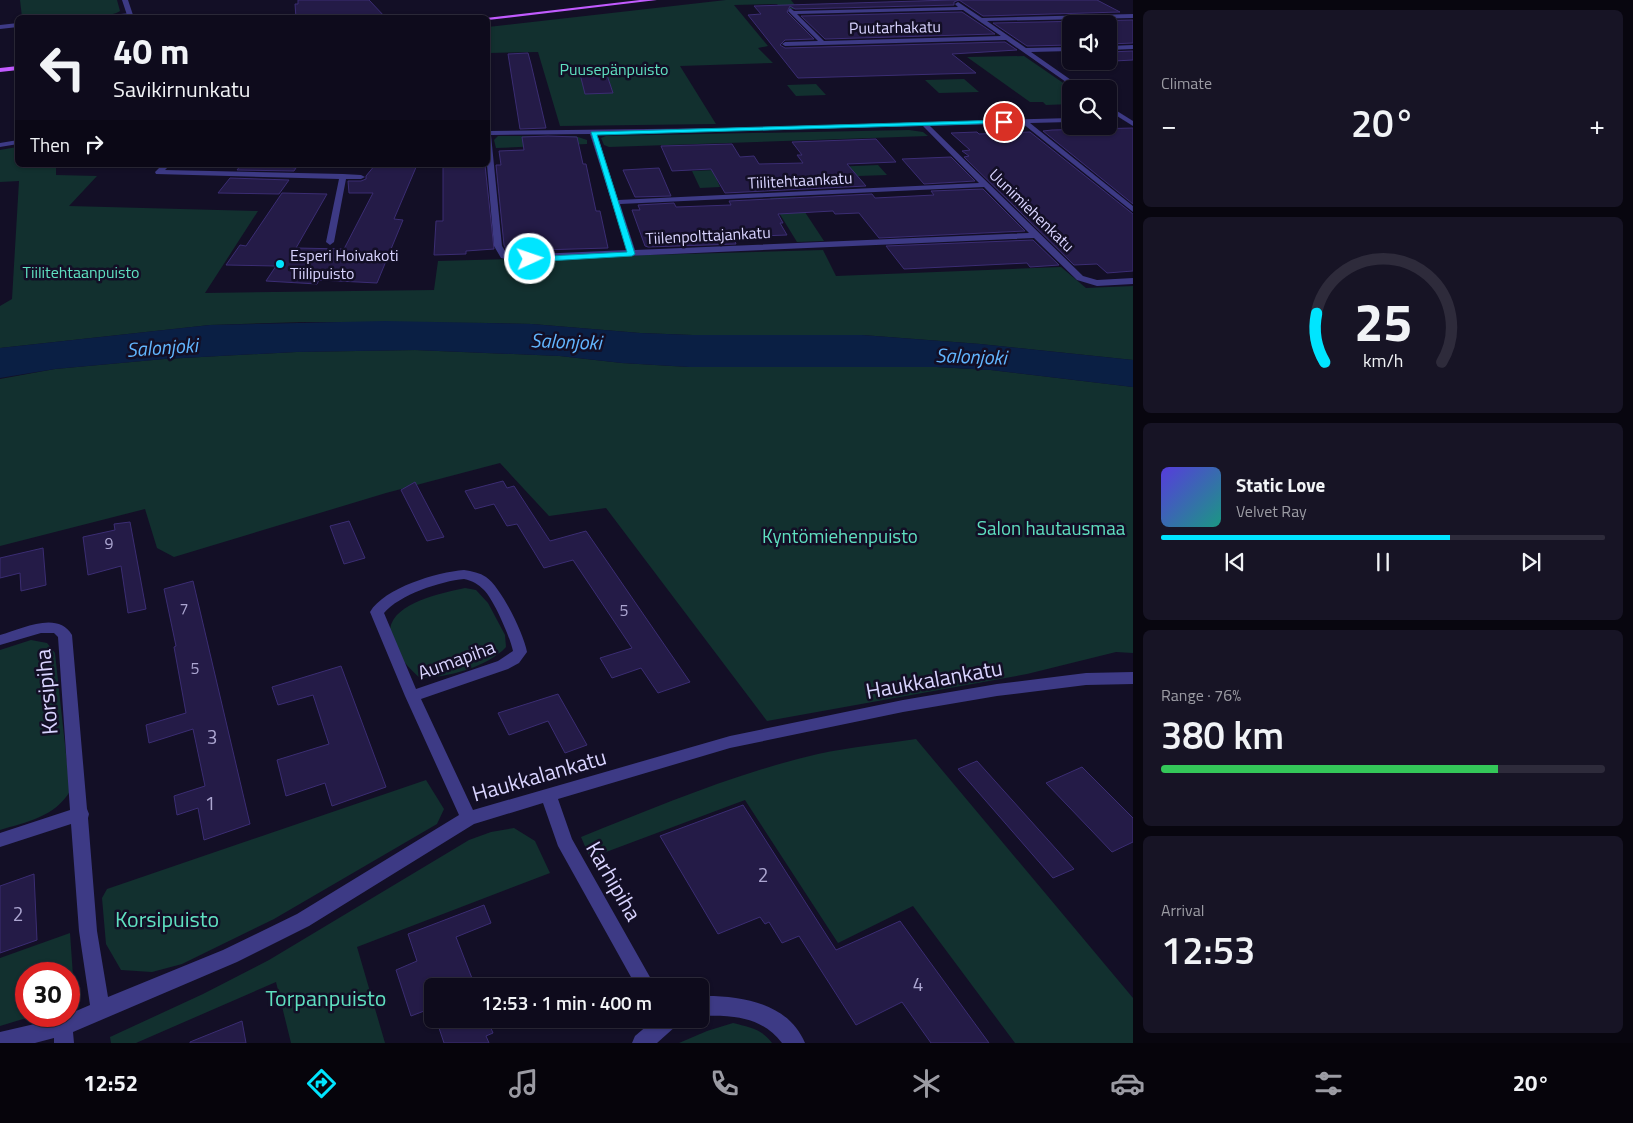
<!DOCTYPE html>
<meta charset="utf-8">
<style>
body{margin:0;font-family:"Titillium Web",sans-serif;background:#171425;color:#f1f3f6;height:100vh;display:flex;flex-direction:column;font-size:19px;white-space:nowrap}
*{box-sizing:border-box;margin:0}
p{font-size:16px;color:#9b9ba3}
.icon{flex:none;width:28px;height:28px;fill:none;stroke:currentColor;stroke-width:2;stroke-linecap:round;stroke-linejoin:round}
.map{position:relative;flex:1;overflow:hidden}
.panel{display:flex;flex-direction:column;gap:10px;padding:10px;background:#08060f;width:500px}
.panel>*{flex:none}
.top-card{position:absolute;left:15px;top:15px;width:475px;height:152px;border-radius:8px;box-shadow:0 1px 4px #0004,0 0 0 1px #2e2b3b;background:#0e0b1c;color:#f1f3f6;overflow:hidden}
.tools{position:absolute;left:1062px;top:15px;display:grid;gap:10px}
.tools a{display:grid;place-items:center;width:55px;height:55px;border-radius:8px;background:#0e0b1c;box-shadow:0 1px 4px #0004,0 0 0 1px #2e2b3b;font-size:25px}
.speed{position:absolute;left:15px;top:962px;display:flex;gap:10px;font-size:25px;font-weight:700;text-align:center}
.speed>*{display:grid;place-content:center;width:65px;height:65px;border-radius:50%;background:#0e0b1c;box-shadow:0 1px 4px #0004,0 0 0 1px #2e2b3b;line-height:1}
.speed .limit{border:8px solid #d22;background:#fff;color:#111}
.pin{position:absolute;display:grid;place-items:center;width:42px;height:42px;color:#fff;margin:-21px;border:2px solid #fff;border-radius:50%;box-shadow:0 1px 5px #0007}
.me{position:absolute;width:55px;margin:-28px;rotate:87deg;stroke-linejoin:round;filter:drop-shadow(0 0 4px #0008)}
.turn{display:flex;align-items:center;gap:18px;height:105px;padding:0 15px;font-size:22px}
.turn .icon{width:65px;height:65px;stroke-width:2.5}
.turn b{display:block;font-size:35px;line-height:42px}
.then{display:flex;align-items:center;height:48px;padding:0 15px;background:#0003;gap:10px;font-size:19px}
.big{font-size:38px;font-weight:600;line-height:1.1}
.panel .tile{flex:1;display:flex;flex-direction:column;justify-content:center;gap:8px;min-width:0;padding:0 18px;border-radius:8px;background:#171425}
.panel .dial{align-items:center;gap:0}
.dial svg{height:130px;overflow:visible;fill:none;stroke:#2e2b3b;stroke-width:7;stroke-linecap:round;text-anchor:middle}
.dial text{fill:#f1f3f6;stroke:none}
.song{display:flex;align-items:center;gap:15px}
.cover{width:60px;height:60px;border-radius:8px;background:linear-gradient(135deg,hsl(250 70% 55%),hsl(170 70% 35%))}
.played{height:5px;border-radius:2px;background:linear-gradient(90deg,#00e5ff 65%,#2e2b3b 65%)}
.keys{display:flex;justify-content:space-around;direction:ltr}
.heat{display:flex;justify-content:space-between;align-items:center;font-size:28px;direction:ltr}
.charge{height:8px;border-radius:4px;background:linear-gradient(90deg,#34c759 76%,#2e2b3b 0)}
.trip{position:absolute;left:424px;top:978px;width:285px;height:50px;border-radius:8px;background:#0e0b1c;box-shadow:0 1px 4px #0004,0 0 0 1px #2e2b3b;font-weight:600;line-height:50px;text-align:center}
.dock{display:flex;height:80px;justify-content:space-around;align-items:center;background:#06040b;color:#9b9ba3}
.dock .icon{width:35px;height:35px}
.dock .current{color:#00e5ff}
.dock b{font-size:22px;color:#f1f3f6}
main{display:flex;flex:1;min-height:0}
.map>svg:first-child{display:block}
.green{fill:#12302f}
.water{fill:#0a1f44}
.building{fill:#241b47;stroke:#3b2d73}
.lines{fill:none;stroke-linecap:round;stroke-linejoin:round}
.minor{fill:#3d3a85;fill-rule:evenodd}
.tertiary{fill:#3d3a85;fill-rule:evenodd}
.primary{fill:#c25bff;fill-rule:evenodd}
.route{fill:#00e5ff;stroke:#0095a6}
.poi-dot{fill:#00e5ff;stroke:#130f26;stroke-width:2}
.labels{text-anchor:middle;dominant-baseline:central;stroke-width:5;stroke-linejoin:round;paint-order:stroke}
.far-street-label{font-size:16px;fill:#d9d4ff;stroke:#130f26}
.far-park-label{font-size:16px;fill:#5fe0c0;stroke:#130f26}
.far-poi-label{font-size:16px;fill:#d9d4ff;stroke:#130f26;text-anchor:start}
.number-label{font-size:16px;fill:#aca6d1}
.park-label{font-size:19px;fill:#5fe0c0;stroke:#130f26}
.street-label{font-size:19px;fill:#d9d4ff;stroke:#130f26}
.near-number-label{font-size:19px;fill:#aca6d1}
.water-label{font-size:20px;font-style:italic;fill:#62b6ff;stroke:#130f26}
.near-street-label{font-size:22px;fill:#d9d4ff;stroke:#130f26}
.near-park-label{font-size:22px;fill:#5fe0c0;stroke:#130f26}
</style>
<main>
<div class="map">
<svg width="1133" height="1043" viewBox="0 0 1133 1043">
<rect width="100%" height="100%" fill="#130f26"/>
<g class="green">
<path d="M 20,0 L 117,0 L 120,11 C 108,20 40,18 22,17 Z"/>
<polygon points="726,0 791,0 798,9 782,9 777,4 734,5 768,46 758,48 773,63 680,66 716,124 560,126 538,52 488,53 488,27"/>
<polygon points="1024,56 1072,89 1071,104 1046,105 1043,102 1030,102 967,57"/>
<polygon points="964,79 979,92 939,93 925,80"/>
<polygon points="816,84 826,95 796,96 787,85"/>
<polygon points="909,130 923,132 928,136 609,147 604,145 601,138 606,136"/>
<polygon points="498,136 575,136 587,140 587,144 496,148 494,140"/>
<polygon points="17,147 18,165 56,165 56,175 97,176 69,206 258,211 205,293 434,290 438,261 823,250 836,276 1061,267 1086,288 1133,286 1133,360 980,344 862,335 692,335 640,333 532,324 489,323 303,322 210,325 0,348 0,306 12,299 19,181 0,182 0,150"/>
<polygon points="878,165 887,175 858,176 864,183 845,184 831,167"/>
<polygon points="739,169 745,179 717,180 720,187 700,188 692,171"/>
<polygon points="795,197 824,241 797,242 770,198"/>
<polygon points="415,350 560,356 622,363 689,367 937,367 991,370 1133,387 1133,653 1116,652 1027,674 767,721 606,508 549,516 500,463 386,493 174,557 157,548 145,509 0,546 0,379 55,369 164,359 296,352"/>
<path d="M 465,588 L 476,590 L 488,603 L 505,635 L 506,647 C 488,667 446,678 420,678 C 406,665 402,661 395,643 C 393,639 390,633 390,629 C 394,602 443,593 465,588 Z"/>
<path d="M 31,640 L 47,643 L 55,653 L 70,791 C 55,817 26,822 0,830 L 0,650 Z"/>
<path d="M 916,739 L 1133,998 L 1133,1043 L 1015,1043 L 913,906 L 838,943 L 745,800 L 590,858 L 581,837 C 659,806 736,773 818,754 C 850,747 884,744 916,739 Z"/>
<polygon points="426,780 444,809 437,824 274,919 182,964 152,972 121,970 106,944 102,898 107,889"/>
<polygon points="514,828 535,841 550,873 357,947 385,1043 291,1043 276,982 136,1043 111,1043 110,1037 203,994 269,960 469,840 491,832"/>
<polygon points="70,933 73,976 69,989 69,974 26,974 26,1016 33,1016 0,1026 0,958"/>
<path d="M 733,1023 C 749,1027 762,1029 772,1043 L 679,1043 L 707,1031 Z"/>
</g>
<polygon class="water" points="385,321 532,324 640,333 692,335 862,335 980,344 1133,360 1133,387 991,370 937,367 689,367 622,363 560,356 415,350 296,352 164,359 55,369 0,378 0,348 210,325"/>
<g class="building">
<polygon points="298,0 369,0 386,18 296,18 295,4 298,4"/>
<polygon points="951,0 1097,0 1120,12 983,16 959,0 954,2 954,5 795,9 790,6 787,12 814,39 785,40 780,45 785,48 1005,42 1017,50 952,54 976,73 798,78 748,15 761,14 754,6"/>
<polygon points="962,12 995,34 825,39 801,16"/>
<polygon points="1133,20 1133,43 1109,44 1109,24 1071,24 1071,45 1027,46 993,23"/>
<polygon points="1133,51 1133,60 1077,63 1074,61 1109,61 1109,52"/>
<polygon points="528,53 531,64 546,128 520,129 508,54"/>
<polygon points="605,69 613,93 585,94 579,70"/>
<polygon points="1133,128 1133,204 1043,131 1052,130"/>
<polygon points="977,132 979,134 1030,132 1133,214 1133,271 1107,273 1097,264 1074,265 964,157 969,156 962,151 970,150 951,133"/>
<polygon points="548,136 577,137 583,164 586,164 596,211 600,211 608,248 540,250 540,247 506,249 504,245 496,165 501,165 499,151 524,150 522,137"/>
<polygon points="876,139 896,162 847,164 866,186 725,193 711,169 672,171 661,146 732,144 740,157 754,156 759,164 803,163 797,155 802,155 792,142"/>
<polygon points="951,157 975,181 924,184 902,159"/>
<polygon points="241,165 289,165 287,167 296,168 294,171 237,170"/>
<polygon points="375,165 417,165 394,219 403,220 377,283 319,280 317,284 266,281 276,266 226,265 240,245 246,246 282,193 327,194 296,248 344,249 373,193 349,193 348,181 361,181 366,179 366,176"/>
<polygon points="443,165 485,165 494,249 466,251 466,254 434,255 436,221 443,221"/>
<polygon points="659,168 671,196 635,197 623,170"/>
<polygon points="230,178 289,180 279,194 218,193"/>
<polygon points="983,189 1025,231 879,238 859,213 835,214 833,211 778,214 783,223 780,223 787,235 733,237 736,244 648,247 645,246 632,210 640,210 638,205 674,203 676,207 731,205 729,201 872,194 875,198 934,195 931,191"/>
<polygon points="1033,240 1059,265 1030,267 1027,263 904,269 886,246"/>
<polygon points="503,481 507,488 514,486 550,541 586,531 690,682 658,693 641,668 612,678 600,658 632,648 573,560 544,568 517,524 507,526 494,504 475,509 465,491"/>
<polygon points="415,482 444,537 427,541 401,490"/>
<polygon points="349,521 365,558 344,564 330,526"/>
<polygon points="130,522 146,609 128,613 121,566 88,575 83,537 115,530 114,524"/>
<polygon points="43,548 46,585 21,591 20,573 0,578 0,558"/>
<polygon points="193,581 250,824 204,840 198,808 177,815 174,796 205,786 193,729 149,743 146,725 186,713 174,647 176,646 164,589"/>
<polygon points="341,666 386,787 332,806 325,783 286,796 277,760 329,744 313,695 278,705 272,687"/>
<polygon points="558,694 587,745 565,753 548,721 509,735 498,713"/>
<polygon points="977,761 1074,869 1053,878 958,769"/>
<polygon points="1082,767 1133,818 1133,842 1112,852 1046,783"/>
<polygon points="743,805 836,950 900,921 989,1043 931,1043 902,1002 856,1025 799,936 782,943 769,922 765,924 760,917 718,934 660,836"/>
<polygon points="34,874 37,940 0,953 0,886"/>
<polygon points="484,905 491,923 456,937 475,986 432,986 432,1008 411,1016 396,970 417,961 408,934"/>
<polygon points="436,1019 487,1019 493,1033 486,1036 489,1043 444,1043"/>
<polygon points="242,1021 246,1043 190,1043 190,1042"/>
</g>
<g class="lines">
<g class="minor">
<path d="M 958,2 L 982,18 L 1133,14 L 1133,18 L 987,21 L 1026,48 L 1071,47 L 1071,51 L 1031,52 L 1084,89 L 1076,89 L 1006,40 L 785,46 L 782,44 L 785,42 L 818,41 L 788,11 L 790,8 L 794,11 L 958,7 L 955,4 ZM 963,10 L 1001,36 L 824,41 L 797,14 Z"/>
<polygon points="132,13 130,16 96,18 98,16"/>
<polygon points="18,23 18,27 0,29 0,25"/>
<polygon points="1133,45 1133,49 1109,50 1109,46"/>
<polygon points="1109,106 1133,121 1133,126 1109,111"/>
<path d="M 1071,118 L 1071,122 L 1030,123 L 1133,206 L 1133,212 L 1022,123 L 930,126 L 1083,276 L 1097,280 L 1133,278 L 1133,284 L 1097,286 L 1077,280 L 1034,238 L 514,261 L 501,258 L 494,246 L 487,165 L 488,131 L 726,128 ZM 923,126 L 979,183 L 618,200 L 597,134 ZM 590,134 L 627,250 L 514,255 L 507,254 L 502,246 L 491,135 ZM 984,187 L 1029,233 L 635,250 L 620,204 Z"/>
<polygon points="18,140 18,144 0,147 0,143"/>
<polygon points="162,165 170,165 165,170 343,174 361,175 365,177 361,179 346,179 334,242 330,245 326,242 339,179 156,174 155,172"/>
<path d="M 464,570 C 472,571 480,573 486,577 C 501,587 524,634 527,652 L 519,663 L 508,669 L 421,699 L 473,810 L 730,736 L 903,700 L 997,684 L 1086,673 L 1133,672 L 1133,684 L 1086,685 L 997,696 L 903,712 L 730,748 L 558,799 L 572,839 L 655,986 L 636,986 L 558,846 L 543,803 L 474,824 L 309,926 L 237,962 L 73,1032 L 74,1043 L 54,1043 L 54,1038 L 35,1043 L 0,1043 L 0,1032 L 69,1016 L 69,1014 L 90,1005 L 79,931 L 71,824 L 0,847 L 0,833 L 70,810 L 58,637 L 54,633 L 41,633 L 0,645 L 0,635 C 21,629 58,610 72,635 L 87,809 L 89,814 L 88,818 L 97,931 L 108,997 L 223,950 L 297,914 L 459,815 L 405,696 L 370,612 C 384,588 437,572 464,570 ZM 464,579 C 473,581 478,584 484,590 C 494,600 510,637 513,651 L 498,661 L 416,689 L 384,613 C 399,595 441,581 464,579 Z"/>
<path d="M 700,996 C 739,995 788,1002 805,1043 L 782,1043 C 761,1016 732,1015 700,1016 Z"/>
<polygon points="655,1019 679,1019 676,1026 657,1043 632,1043 635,1036"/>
</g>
<polygon class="tertiary" points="122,0 128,0 134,18 128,18"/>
<g class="primary">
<polygon points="640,0 657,0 488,20 486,18"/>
<polygon points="18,66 18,70 0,72 0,68"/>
</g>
</g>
<polygon class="route" points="1004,120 1006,123 597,135 635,254 632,256 530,262 526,259 530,257 627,252 591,132"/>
<circle class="poi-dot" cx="280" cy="264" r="5"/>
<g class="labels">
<g class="far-street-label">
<text transform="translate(895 27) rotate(-1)">Puutarhakatu</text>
<text transform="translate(800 180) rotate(-3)">Tiilitehtaankatu</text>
<text transform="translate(1032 210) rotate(44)">Uunimiehenkatu</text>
<text transform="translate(708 235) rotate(-3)">Tiilenpolttajankatu</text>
</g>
<g class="far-park-label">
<text x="614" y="69">Puusepänpuisto</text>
<text x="81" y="272">Tiilitehtaanpuisto</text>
</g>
<g class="far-poi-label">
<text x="290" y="255">Esperi Hoivakoti<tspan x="290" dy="18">Tiilipuisto</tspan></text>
</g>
<g class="number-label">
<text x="109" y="543">9</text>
<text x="184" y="608">7</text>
<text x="624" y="610">5</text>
<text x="195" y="668">5</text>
</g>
<g class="park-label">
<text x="1051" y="527">Salon hautausmaa</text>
<text x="840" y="535">Kyntömiehenpuisto</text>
</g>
<g class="street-label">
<text transform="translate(456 659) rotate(-20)">Aumapiha</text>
</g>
<g class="near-number-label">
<text x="212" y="736">3</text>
<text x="210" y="802">1</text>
<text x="763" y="874">2</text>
<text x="18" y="913">2</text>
<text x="918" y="983">4</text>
</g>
<g class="water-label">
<text transform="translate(566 341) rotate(2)">Salonjoki</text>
<text transform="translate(162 347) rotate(-4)">Salonjoki</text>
<text transform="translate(971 356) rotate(2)">Salonjoki</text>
</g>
<g class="near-street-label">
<text transform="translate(934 679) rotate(-10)">Haukkalankatu</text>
<text transform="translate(46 692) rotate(-95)">Korsipiha</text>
<text transform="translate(539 775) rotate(-16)">Haukkalankatu</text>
<text transform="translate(614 881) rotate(60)">Karhipiha</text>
</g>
<g class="near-park-label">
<text x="167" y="919">Korsipuisto</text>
<text x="326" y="998">Torpanpuisto</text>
</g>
</g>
</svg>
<div class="tools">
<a><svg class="icon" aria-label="sound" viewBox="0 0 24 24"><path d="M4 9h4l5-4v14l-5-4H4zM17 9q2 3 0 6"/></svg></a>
<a><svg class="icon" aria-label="search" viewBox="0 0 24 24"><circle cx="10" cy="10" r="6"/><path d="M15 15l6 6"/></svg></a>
</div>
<div class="speed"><div class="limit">30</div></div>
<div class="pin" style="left:1004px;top:122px;background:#d93025"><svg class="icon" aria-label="arrive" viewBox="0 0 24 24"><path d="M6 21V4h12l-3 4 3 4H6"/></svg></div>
<svg class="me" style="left:530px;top:259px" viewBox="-20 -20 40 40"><circle r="17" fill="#00e5ff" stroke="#fff" stroke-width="3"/><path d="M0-11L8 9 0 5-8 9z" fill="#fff"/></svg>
<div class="trip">12:53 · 1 min · 400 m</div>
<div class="top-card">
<div class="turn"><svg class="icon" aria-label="left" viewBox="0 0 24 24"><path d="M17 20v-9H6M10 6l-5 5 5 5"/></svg><div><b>40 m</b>Savikirnunkatu</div></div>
<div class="then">Then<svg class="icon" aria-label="right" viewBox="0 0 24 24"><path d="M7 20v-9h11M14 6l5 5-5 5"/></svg></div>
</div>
</div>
<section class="panel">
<div class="tile"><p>Climate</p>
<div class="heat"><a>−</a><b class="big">20°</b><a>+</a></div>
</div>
<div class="tile dial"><svg viewBox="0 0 100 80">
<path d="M14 69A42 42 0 1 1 86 69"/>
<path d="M14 69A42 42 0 0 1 9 39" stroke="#00e5ff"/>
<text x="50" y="56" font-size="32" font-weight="700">25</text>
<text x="50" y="72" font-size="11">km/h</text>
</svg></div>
<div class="tile">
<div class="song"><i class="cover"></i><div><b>Static Love</b><p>Velvet Ray</p></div></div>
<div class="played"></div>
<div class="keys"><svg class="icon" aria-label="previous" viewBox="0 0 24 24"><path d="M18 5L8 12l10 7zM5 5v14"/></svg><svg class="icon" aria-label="pause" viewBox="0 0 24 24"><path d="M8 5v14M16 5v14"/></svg><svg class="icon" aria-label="next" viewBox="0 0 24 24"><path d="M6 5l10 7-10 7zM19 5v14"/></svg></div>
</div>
<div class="tile"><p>Range · 76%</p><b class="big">380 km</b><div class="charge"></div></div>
<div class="tile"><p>Arrival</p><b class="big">12:53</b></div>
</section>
</main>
<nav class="dock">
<b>12:52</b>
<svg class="icon current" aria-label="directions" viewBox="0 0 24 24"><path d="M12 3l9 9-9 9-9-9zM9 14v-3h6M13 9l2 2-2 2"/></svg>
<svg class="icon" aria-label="music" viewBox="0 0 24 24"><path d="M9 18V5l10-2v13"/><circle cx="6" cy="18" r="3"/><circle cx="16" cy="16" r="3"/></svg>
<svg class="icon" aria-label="phone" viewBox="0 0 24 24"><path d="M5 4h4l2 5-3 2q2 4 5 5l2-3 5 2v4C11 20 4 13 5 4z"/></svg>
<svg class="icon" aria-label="climate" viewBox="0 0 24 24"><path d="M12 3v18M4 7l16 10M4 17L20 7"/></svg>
<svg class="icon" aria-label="car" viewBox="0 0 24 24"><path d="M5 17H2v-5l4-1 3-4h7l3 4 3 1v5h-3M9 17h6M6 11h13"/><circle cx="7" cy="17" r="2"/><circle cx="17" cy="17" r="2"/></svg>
<svg class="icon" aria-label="filters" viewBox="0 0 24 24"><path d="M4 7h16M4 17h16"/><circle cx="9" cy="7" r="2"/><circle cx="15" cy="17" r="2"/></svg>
<b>20°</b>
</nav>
